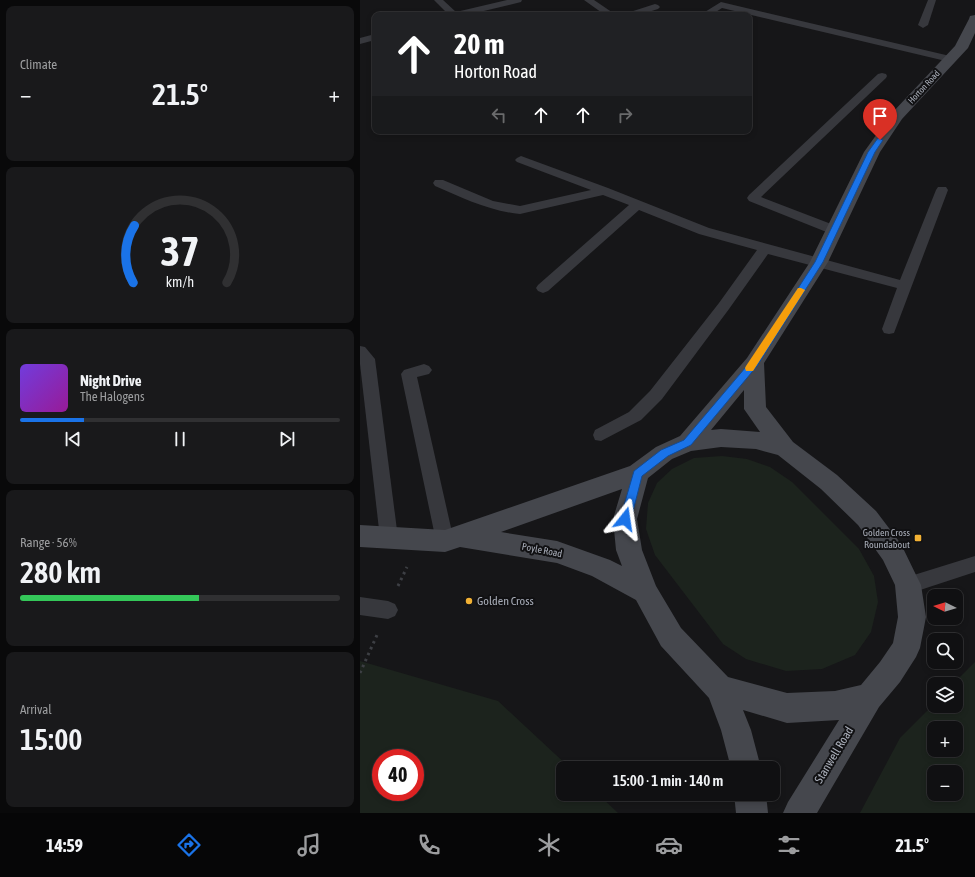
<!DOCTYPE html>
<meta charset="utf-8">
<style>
body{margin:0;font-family:"Asap Condensed",sans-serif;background:#19191b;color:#f1f3f6;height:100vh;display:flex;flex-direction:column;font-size:15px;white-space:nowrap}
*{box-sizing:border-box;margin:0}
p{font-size:13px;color:#9c9d9f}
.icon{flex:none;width:22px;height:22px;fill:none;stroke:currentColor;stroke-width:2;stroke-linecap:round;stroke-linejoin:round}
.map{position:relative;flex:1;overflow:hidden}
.sheet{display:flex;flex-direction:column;gap:6px;padding:6px;background:#09090a;width:360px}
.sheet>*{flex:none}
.top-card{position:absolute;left:12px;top:12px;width:380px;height:122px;border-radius:8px;box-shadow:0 2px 6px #0003,0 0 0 1px #303032;background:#202124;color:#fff;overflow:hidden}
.needle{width:26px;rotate:275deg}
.fabs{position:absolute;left:567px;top:589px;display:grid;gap:8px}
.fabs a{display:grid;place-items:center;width:36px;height:36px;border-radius:8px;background:#101012;box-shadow:0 2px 6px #0003,0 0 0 1px #303032;font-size:20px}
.speed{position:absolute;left:12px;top:749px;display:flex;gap:8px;font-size:20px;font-weight:700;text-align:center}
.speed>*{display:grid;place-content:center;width:52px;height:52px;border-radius:50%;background:#101012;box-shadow:0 2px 6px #0003,0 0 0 1px #303032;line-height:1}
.speed .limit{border:6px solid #d22;background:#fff;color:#111}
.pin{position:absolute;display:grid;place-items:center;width:34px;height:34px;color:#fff;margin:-41px -17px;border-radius:50% 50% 50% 0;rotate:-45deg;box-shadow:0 0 4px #0007}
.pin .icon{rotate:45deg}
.me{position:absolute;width:44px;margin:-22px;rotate:15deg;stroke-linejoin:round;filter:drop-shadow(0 0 3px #0008)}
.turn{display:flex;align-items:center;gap:14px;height:84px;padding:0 16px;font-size:18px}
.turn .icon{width:52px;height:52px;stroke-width:2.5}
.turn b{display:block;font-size:28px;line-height:34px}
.lanes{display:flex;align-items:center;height:38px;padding:0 16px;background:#0003;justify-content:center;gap:20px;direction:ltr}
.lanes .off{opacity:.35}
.big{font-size:30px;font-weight:600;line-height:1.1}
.sheet .widget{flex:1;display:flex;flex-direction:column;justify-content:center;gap:6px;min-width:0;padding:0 14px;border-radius:8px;background:#19191b}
.sheet .dial{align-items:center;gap:0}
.dial svg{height:104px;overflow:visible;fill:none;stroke:#303032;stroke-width:7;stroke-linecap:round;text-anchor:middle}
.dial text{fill:#f1f3f6;stroke:none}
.song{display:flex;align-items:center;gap:12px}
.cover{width:48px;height:48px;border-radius:6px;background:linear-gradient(135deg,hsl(260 70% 55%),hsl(300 70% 35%))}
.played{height:4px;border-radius:2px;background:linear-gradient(90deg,#1a73e8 20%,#303032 20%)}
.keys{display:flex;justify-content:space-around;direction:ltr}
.heat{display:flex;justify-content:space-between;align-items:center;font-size:22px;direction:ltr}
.charge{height:6px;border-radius:3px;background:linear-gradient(90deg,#34c759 56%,#303032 0)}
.trip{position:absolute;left:196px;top:761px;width:224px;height:40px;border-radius:8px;background:#101012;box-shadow:0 2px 6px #0003,0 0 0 1px #303032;font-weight:600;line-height:40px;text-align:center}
.tab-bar{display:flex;height:64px;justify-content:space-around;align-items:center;background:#060607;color:#9c9d9f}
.tab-bar .icon{width:28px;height:28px}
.tab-bar .current{color:#1a73e8}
.tab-bar b{font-size:18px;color:#f1f3f6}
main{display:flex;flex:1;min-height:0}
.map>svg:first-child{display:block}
.green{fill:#1c231d;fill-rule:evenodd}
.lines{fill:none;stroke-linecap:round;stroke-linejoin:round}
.path{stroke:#3d3f44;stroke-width:3;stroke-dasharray:2.5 4;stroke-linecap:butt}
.lane{fill:#37383d;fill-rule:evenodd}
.secondary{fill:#45474d;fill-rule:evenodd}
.route{fill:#1a73e8;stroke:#114b97}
.slow{fill:#f59e0b}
.poi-dot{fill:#f2b134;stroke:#111113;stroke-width:1.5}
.labels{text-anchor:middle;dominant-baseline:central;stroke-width:4;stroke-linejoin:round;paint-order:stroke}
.far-street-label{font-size:9px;fill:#a8adb8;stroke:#111113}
.poi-label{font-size:10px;fill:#a8adb8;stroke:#111113;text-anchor:end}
.street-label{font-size:10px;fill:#a8adb8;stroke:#111113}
.near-poi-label{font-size:12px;fill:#a8adb8;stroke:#111113;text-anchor:start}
.near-street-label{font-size:12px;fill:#a8adb8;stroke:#111113}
</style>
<main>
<section class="sheet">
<div class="widget"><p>Climate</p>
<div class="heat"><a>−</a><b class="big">21.5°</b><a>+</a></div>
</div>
<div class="widget dial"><svg viewBox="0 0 100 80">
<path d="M14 69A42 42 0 1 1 86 69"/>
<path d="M14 69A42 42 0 0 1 15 25" stroke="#1a73e8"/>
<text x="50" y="56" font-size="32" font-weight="700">37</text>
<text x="50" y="72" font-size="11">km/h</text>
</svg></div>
<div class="widget">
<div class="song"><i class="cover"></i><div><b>Night Drive</b><p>The Halogens</p></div></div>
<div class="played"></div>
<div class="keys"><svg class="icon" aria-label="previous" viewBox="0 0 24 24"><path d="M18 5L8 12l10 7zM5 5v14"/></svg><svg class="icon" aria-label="pause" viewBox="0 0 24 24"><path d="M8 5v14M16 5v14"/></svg><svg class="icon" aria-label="next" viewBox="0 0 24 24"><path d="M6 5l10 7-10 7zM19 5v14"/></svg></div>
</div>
<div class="widget"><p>Range · 56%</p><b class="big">280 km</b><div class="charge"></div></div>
<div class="widget"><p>Arrival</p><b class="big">15:00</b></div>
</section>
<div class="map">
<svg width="615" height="813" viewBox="0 0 615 813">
<rect width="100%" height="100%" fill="#161618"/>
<g class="green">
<polygon points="362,456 387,459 410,467 432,482 499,549 514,576 518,602 511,632 495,655 462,669 426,671 386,659 363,644 295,555 286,529 288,503 297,483 312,469 334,458"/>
<path d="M 0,661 L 138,701 L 210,768 L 203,768 L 203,794 L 238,794 L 258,813 L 0,813 ZM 21,758 L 55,758 L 55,792 L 21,792 Z"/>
<path d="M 615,662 L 615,813 L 500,813 L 540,738 L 574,704 L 574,706 L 596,706 L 596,684 L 593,684 ZM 574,728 L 596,728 L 596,750 L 574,750 ZM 574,772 L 596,772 L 596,794 L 574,794 Z"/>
</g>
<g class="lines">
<g class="path">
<polyline points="38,586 47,567"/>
<polyline points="0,673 17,635"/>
</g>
<g class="lane">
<polygon points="74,0 83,0 96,12 147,0 162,0 161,2 107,15 89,15"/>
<polygon points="224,0 234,0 256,15 245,15"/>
<polygon points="568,0 576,0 568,25 563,28 558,25"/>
<polygon points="361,2 590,56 595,59 590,62 362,8 351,15 340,15"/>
<polygon points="295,4 298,5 300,7 298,9 279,15 265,15 267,13"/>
<polygon points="15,34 15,40 0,44 0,38"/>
<polygon points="522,73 526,74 527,76 526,78 401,197 479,227 480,230 479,233 469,233 389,201 387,198 389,195 518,74"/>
<path d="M 161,156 L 248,188 L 349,228 L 540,280 L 576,190 L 578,187 L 586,187 L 588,190 L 534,333 L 529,334 L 524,333 L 522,329 L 537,288 L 408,254 L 369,309 L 302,399 L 281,420 L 241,441 L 235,440 L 233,435 L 235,430 L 269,412 L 290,391 L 359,303 L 397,250 L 339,234 L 279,210 L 188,291 L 183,293 L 178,291 L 176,288 L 178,285 L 269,205 L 243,195 L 160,214 C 129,211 103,198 75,186 L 73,183 L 75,180 L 83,180 L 133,201 L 160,206 L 231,190 L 157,162 L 155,160 L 157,158 Z"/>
<polygon points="0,346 5,347 15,359 38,538 35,544 29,546 23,544 20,538 0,364"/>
<polygon points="64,364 69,366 72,370 69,374 57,377 94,541 91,547 85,549 79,547 76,541 41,374 44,370"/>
<polygon points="615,556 615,572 548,594 541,591 538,585 541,579"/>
<polygon points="0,597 28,601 35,604 38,610 35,616 28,619 0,615"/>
</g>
<g class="secondary">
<path d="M 615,15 L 615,33 L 608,48 L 542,119 L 520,152 L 468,262 L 404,363 L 406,407 L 433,442 L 477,475 L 516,511 L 541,544 L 557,577 L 561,585 L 566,617 L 560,648 L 556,657 L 540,682 L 519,707 L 457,813 L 423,813 L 428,802 L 479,720 L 427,723 L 383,710 L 391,730 L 401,768 L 371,768 L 361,730 L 349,698 L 301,646 L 276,600 L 232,576 L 197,563 L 100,547 L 85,552 L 0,547 L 0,525 L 85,530 L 270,466 L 296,447 L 320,436 L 387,358 L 450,262 L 504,152 L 532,113 L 595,46 L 609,19 L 610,16 ZM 384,390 L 384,409 L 400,432 L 361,429 L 351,430 ZM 361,447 L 396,449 L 418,455 L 461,489 L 498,525 L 523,560 L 535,585 L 538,617 L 533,643 L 520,662 L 501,685 L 475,691 L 427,693 L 368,677 L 321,628 L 296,586 L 282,550 L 277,519 L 288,478 L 312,459 L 331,451 ZM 262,489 L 253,519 L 256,550 L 262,566 L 250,560 L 197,541 L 141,532 Z"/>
<polygon points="374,794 406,794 408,813 376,813"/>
</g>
</g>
<polygon class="route" points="518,138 523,140 515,152 463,262 397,366 331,445 308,456 282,476 271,519 269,522 265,523 262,522 260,519 274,471 301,450 324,440 391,361 455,262 508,152"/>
<polygon class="slow" points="438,288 441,288 445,290 393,371 386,371 385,368 386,366"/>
<g class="poi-dot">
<rect x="554" y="534" width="8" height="8" rx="2"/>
<circle cx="109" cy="601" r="4"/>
</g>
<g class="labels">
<g class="far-street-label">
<text transform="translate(564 87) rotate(-47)">Horton Road</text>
</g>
<g class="poi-label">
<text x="550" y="532">Golden Cross<tspan x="550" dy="12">Roundabout</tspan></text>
</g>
<g class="street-label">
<text transform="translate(182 550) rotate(11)">Poyle Road</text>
</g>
<g class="near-poi-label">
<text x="117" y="601">Golden Cross</text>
</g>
<g class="near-street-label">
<text transform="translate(474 755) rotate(-59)">Stanwell Road</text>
</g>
</g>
</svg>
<div class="fabs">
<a><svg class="needle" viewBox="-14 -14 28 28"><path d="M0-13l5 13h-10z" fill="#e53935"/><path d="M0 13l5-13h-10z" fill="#9c9d9f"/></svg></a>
<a><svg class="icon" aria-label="search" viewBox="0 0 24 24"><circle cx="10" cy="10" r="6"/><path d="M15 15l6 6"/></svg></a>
<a><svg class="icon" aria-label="layers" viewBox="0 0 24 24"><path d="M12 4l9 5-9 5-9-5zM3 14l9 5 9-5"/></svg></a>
<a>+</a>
<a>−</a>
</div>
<div class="speed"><div class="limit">40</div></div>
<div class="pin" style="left:520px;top:140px;background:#d93025"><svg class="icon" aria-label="arrive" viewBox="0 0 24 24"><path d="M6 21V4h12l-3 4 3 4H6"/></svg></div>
<svg class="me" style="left:265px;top:519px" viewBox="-20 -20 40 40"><path d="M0-17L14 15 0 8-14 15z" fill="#1a73e8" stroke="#fff" stroke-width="4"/></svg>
<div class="trip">15:00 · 1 min · 140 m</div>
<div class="top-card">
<div class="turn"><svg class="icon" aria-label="ahead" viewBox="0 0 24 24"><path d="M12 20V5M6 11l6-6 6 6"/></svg><div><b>20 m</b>Horton Road</div></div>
<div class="lanes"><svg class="icon off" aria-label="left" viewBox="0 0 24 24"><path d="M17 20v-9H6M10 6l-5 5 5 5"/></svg><svg class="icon" aria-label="ahead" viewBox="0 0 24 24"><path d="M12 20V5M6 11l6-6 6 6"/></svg><svg class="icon" aria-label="ahead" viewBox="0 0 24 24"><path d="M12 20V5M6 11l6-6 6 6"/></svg><svg class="icon off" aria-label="right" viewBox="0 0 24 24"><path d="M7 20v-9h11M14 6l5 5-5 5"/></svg></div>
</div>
</div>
</main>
<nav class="tab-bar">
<b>14:59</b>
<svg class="icon current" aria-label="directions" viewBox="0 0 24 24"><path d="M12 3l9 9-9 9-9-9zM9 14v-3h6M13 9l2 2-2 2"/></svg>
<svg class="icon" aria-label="music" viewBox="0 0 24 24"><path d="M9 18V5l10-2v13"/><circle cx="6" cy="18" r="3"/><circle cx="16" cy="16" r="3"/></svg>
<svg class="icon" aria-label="phone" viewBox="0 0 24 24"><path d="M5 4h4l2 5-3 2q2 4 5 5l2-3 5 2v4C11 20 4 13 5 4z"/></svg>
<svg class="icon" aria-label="climate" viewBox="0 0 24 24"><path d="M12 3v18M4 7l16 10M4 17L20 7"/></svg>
<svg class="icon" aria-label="car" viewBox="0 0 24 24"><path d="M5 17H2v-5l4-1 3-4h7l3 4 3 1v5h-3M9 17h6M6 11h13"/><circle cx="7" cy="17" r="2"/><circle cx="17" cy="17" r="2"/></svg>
<svg class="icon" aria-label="filters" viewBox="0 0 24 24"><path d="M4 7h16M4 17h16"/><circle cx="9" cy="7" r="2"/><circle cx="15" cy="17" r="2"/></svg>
<b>21.5°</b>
</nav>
